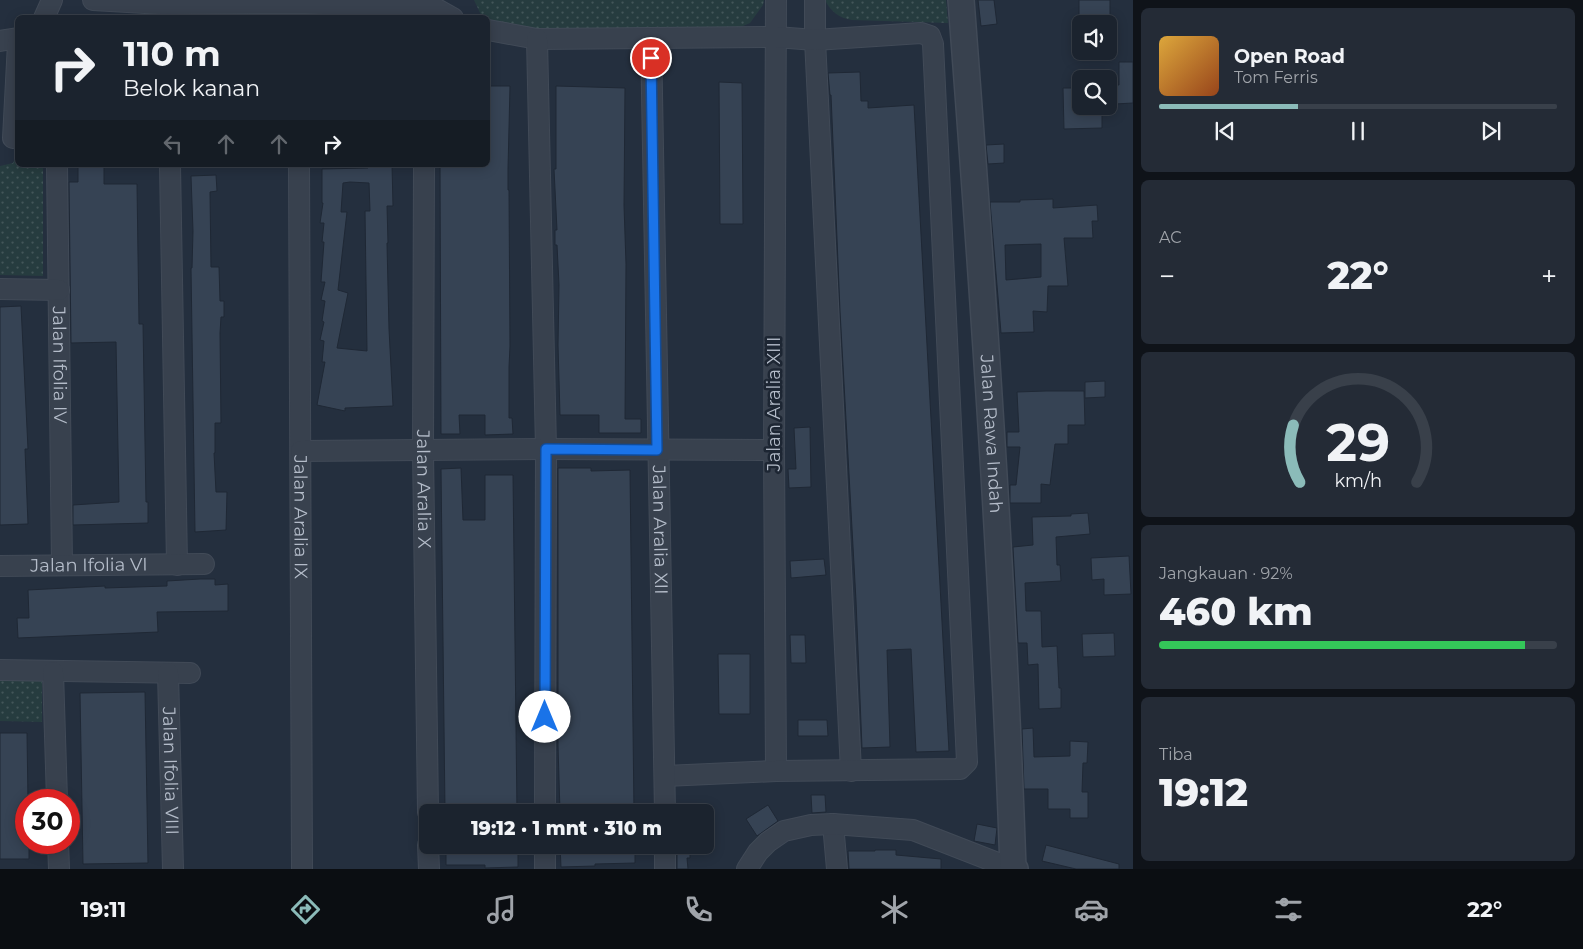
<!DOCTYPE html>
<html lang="id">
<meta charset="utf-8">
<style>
body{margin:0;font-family:Montserrat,sans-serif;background:#242b36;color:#f1f3f6;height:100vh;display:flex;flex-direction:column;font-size:19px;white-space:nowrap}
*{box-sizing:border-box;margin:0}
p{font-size:16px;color:#a0a4aa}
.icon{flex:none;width:28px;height:28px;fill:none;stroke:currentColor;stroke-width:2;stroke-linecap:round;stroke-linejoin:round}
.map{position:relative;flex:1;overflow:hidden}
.drawer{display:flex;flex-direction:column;gap:8px;padding:8px;background:#0f1319;width:450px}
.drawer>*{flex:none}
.hud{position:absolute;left:15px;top:15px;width:475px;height:152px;border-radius:8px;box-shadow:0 2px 12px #0003,0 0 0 1px #39404a;background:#1b232e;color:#f1f3f6;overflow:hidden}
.tools{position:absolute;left:1072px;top:15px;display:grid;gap:10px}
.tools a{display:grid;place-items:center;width:45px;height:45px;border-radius:8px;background:#1b232e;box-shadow:0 2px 12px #0003,0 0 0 1px #39404a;font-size:25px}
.speed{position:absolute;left:15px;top:789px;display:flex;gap:10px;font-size:25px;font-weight:700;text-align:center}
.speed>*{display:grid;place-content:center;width:65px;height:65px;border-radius:50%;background:#1b232e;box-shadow:0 2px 12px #0003,0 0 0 1px #39404a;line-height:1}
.speed .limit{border:8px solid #d22;background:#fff;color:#111}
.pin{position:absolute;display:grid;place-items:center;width:42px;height:42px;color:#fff;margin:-21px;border:2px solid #fff;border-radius:50%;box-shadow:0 1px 5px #0007}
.me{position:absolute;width:55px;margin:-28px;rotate:0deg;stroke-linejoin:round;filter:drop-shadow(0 0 4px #0008)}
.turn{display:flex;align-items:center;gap:18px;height:105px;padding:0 25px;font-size:22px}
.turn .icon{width:65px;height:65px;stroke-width:2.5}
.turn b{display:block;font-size:35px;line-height:42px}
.lanes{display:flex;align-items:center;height:48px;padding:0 25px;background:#0003;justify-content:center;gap:25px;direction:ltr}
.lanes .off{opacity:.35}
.big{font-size:38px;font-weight:800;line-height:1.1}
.drawer .widget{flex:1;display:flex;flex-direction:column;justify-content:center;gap:8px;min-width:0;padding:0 18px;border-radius:8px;background:#242b36}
.drawer .dial{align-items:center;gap:0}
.dial svg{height:130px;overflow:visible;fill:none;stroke:#39404a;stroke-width:7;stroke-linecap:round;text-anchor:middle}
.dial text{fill:#f1f3f6;stroke:none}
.song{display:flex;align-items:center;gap:15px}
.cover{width:60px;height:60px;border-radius:8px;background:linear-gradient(135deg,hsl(40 70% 55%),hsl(20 70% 35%))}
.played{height:5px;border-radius:2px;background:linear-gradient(90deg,#8bbbb9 35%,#39404a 35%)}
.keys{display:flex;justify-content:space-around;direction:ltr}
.heat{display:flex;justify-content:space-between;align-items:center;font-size:28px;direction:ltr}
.charge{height:8px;border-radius:4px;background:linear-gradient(90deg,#34c759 92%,#39404a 0)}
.trip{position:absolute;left:419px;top:804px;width:295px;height:50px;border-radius:8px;background:#1b232e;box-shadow:0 2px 12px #0003,0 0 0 1px #39404a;font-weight:800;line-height:50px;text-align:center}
.tab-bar{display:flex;height:80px;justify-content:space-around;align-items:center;background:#0b0e12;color:#a0a4aa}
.tab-bar .icon{width:35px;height:35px}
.tab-bar .current{color:#8bbbb9}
.tab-bar b{font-size:22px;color:#f1f3f6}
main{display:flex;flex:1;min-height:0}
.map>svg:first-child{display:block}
.park{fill:url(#park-dots)}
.building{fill:#364354;stroke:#1f2835;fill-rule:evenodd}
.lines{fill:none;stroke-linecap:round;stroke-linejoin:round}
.minor-casing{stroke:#414a57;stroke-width:22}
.tertiary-casing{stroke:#414a57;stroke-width:28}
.minor{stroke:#38414e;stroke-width:20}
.tertiary{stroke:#38414e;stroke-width:25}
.route-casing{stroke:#114b97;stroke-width:12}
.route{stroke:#1a73e8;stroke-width:9}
.labels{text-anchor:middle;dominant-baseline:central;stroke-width:5;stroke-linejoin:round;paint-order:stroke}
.street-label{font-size:18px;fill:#b4bcc9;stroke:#1d2633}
</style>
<main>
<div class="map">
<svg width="1133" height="869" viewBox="0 0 1133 869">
<defs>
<pattern id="park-dots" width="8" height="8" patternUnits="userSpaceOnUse" patternTransform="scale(1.25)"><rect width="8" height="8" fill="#263c3f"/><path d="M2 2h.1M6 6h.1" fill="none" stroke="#435659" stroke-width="1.8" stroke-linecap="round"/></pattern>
</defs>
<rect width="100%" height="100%" fill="#242f3e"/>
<g class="park">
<polygon points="474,0 764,0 763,5 750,23 734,30 518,34 488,23 488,18 482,17"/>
<path d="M 825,0 L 946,0 L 948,23 L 852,20 C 839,18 831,12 825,0 Z"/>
<polygon points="17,154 18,165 43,165 43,276 0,275 0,166 13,163"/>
<polygon points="0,679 42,679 42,722 0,721"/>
</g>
<g class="building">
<polygon points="978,0 994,0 997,24 981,26"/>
<polygon points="1079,0 1110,0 1110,20 1079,21"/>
<polygon points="1119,62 1133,62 1133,103 1115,104 1114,85 1119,85"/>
<polygon points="860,72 861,101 868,101 868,108 914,105 949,751 916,752 911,649 887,650 890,747 862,748 856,601 840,311 831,95 830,95 828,73"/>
<polygon points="719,82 742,83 743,224 720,224"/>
<polygon points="488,86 510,86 508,169 508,190 509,190 510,346 509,367 509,418 512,418 513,434 485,435 485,415 459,415 460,434 441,434 440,165 488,165"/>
<polygon points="556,86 625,88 624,205 626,264 625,419 641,419 641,433 599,433 599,415 560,415 558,345 559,285 557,245 555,245 555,230 557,230 554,169 556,169"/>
<polygon points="1063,88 1081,88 1081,106 1102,106 1102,128 1064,129"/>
<polygon points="1004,144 1004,163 988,164 986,145"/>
<polygon points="78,165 104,165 104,184 137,184 139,324 143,324 146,502 148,502 148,523 73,525 73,505 119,502 116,342 71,343 69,182 78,182"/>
<path d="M 368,165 L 392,165 L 393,206 L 387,206 L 388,243 L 387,243 L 389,329 L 393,406 L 345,408 L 345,411 L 317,405 L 325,362 L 322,362 L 324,341 L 320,340 L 324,322 L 322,321 L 325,301 L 321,300 L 325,282 L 321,282 L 324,242 L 322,242 L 324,223 L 320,223 L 323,203 L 322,203 L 322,169 L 368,168 ZM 350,182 L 369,183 L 370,211 L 365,211 L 367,351 L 337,348 L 348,293 L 338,290 L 347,212 L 341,212 L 343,183 Z"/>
<polygon points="216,175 217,191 210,192 211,267 219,267 220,301 224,301 224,317 221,317 220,333 221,423 215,423 215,453 214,453 216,492 227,492 226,530 195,532 191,268 192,268 193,231 191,176"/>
<path d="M 1053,199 L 1053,208 L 1097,205 L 1098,221 L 1092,221 L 1093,238 L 1064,238 L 1068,286 L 1048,286 L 1047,312 L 1033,311 L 1034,332 L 1001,333 L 990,202 L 1020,202 L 1020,200 ZM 1041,244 L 1041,277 L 1006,280 L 1005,245 Z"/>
<polygon points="21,306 28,449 25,449 28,524 0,525 0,307"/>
<polygon points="1105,381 1105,397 1085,398 1085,382"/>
<polygon points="1046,391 1084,391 1085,425 1068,425 1068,444 1055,444 1050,485 1041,484 1041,503 1010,503 1010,485 1016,485 1020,447 1007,447 1007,432 1019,432 1017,392"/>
<polygon points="810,427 811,487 789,488 788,469 796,469 794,428"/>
<polygon points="461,468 463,520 485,520 485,475 513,475 517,812 445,812 441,469"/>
<polygon points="558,468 591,468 591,471 630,470 634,812 560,812 558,746"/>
<polygon points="1088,513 1090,534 1056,537 1057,565 1060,565 1061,581 1025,583 1026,611 1041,611 1042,647 1057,646 1059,688 1061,688 1061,708 1039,709 1038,664 1028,665 1027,643 1018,643 1013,547 1033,545 1032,517 1071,516 1071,514"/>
<polygon points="1129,556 1131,594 1104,595 1104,579 1092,580 1091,558"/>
<polygon points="824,559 826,575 791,578 790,561"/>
<polygon points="200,579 215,579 215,585 228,584 228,611 157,612 158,632 18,638 17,618 29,618 28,590 105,586 105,588 167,586 167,581"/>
<polygon points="1114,633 1115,656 1083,657 1082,634"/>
<polygon points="790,635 805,635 806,663 791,663"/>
<polygon points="718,654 750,654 750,714 719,714"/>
<polygon points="145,692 148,863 83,864 80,693"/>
<polygon points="798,720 827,720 828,736 798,736"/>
<polygon points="1033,728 1034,757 1070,756 1070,741 1088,742 1087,763 1083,763 1082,792 1088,792 1088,818 1070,818 1070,809 1048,809 1048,789 1024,789 1022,729"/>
<polygon points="0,733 27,733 28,800 26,800 26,842 29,842 29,859 0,859"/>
<polygon points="811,795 825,795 826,812 812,813"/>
<polygon points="768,805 778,821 757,836 746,819"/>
<polygon points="977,824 997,828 995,845 974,841"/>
<polygon points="446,845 518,845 518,867 485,868 485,865 446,865"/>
<polygon points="560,845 635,845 635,863 595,864 595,866 561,867"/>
<polygon points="677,845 690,845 690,858 687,858 688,869 677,869"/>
<polygon points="1046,845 1119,864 1119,869 1076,869 1042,861"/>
<polygon points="875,850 896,850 896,855 941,859 941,869 849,869 848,851 875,851"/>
</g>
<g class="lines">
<defs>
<g id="minor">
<polyline points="93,0 162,4 298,3 435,8 453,18"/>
<polyline points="776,0 774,450 776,771"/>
<polyline points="815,0 815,40 851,771"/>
<polyline points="44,18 52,0"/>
<polyline points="488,30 537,39 776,37 815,40 921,33 930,36 933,44 967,762 960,769 776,771 665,776"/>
<path id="s1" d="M 651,38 L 665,812"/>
<polyline points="537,39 546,449 545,812"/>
<polyline points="0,41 18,38"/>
<polyline points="13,138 18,43"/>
<path id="s2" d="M 57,165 L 62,565"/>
<polyline points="170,165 177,565"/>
<path id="s3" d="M 299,165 L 302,869"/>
<path id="s4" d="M 424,165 L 423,451 L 428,812"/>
<polyline points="0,289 59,290"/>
<polyline points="301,451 546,449 774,450"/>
<path id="s5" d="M 0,566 L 204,564"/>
<polyline points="0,670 190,673"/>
<polyline points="53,672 57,800"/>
<path id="s6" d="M 168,673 L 173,869"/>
<polyline points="833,824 837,869"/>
<polyline points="58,842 59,869"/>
<polyline points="428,845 429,869"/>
<polyline points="545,869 545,845"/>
<polyline points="665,869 665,845"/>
<polyline points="747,869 758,852 768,842 784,831 811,825 833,824 913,830 1013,869"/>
</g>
<g id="tertiary">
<path id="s7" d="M 961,0 C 983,289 1003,579 1013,868 L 1015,869"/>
</g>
</defs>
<use href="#minor" class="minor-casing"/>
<use href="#tertiary" class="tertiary-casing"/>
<use href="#minor" class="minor"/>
<use href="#tertiary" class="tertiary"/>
</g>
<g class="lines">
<defs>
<polyline id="route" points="545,717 546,449 657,450 651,58"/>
</defs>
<use href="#route" class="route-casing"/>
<use href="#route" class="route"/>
</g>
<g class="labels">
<g class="street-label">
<text stroke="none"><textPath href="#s2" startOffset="200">Jalan Ifolia IV</textPath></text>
<text transform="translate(774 404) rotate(-90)">Jalan Aralia XIII</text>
<text stroke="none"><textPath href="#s7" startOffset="435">Jalan Rawa Indah</textPath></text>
<text stroke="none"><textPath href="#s4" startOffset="324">Jalan Aralia X</textPath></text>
<text stroke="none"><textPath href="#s3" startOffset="352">Jalan Aralia IX</textPath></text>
<text stroke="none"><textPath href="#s1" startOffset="492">Jalan Aralia XII</textPath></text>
<text stroke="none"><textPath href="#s5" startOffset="89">Jalan Ifolia VI</textPath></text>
<text stroke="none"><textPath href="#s6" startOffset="98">Jalan Ifolia VIII</textPath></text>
</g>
</g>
</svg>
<div class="tools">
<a><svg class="icon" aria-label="sound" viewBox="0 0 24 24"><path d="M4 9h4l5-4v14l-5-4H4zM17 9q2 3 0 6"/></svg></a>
<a><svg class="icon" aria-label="search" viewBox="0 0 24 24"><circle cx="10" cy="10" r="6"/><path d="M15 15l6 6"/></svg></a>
</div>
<div class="speed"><div class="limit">30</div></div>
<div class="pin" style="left:651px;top:58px;background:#d93025"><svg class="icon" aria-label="arrive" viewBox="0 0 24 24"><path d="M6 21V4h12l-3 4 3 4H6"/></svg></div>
<svg class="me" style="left:545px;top:717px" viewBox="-20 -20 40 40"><circle r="19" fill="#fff"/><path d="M0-13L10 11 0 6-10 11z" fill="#1a73e8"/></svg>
<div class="trip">19:12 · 1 mnt · 310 m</div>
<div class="hud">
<div class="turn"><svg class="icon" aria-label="right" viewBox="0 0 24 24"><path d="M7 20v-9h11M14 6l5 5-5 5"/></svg><div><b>110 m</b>Belok kanan</div></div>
<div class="lanes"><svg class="icon off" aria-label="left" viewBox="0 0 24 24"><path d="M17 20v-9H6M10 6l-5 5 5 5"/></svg><svg class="icon off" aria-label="ahead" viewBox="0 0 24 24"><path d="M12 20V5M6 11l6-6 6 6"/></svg><svg class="icon off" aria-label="ahead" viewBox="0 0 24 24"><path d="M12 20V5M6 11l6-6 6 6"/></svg><svg class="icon" aria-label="right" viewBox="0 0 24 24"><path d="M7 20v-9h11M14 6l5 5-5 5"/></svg></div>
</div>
</div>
<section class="drawer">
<div class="widget">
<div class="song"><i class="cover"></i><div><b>Open Road</b><p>Tom Ferris</p></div></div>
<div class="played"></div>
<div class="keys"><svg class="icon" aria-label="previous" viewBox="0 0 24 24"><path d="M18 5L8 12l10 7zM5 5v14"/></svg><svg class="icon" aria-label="pause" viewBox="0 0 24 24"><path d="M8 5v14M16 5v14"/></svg><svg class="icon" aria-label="next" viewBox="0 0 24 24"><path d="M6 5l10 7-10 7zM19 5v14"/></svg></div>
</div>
<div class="widget"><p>AC</p>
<div class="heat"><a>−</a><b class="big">22°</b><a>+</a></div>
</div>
<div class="widget dial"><svg viewBox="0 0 100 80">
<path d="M14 69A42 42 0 1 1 86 69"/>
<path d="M14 69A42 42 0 0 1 10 34" stroke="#8bbbb9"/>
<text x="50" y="56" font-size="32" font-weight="700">29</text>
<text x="50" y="72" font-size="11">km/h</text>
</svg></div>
<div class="widget"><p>Jangkauan · 92%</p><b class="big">460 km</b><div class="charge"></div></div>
<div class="widget"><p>Tiba</p><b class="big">19:12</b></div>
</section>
</main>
<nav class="tab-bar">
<b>19:11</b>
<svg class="icon current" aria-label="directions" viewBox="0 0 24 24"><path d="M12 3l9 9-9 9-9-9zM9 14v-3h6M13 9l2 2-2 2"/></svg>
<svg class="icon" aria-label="music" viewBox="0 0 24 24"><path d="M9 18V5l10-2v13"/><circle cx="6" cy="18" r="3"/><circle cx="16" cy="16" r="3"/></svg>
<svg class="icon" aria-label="phone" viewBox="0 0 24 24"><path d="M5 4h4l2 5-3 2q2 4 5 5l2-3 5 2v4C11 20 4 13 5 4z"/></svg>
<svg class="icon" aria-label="climate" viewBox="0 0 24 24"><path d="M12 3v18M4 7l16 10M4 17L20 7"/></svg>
<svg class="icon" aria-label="car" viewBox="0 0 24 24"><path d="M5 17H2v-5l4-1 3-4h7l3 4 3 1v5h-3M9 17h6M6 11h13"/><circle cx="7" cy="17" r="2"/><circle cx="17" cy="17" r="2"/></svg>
<svg class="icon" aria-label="filters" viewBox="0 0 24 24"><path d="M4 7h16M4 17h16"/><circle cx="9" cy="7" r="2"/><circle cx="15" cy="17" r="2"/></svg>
<b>22°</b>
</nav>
